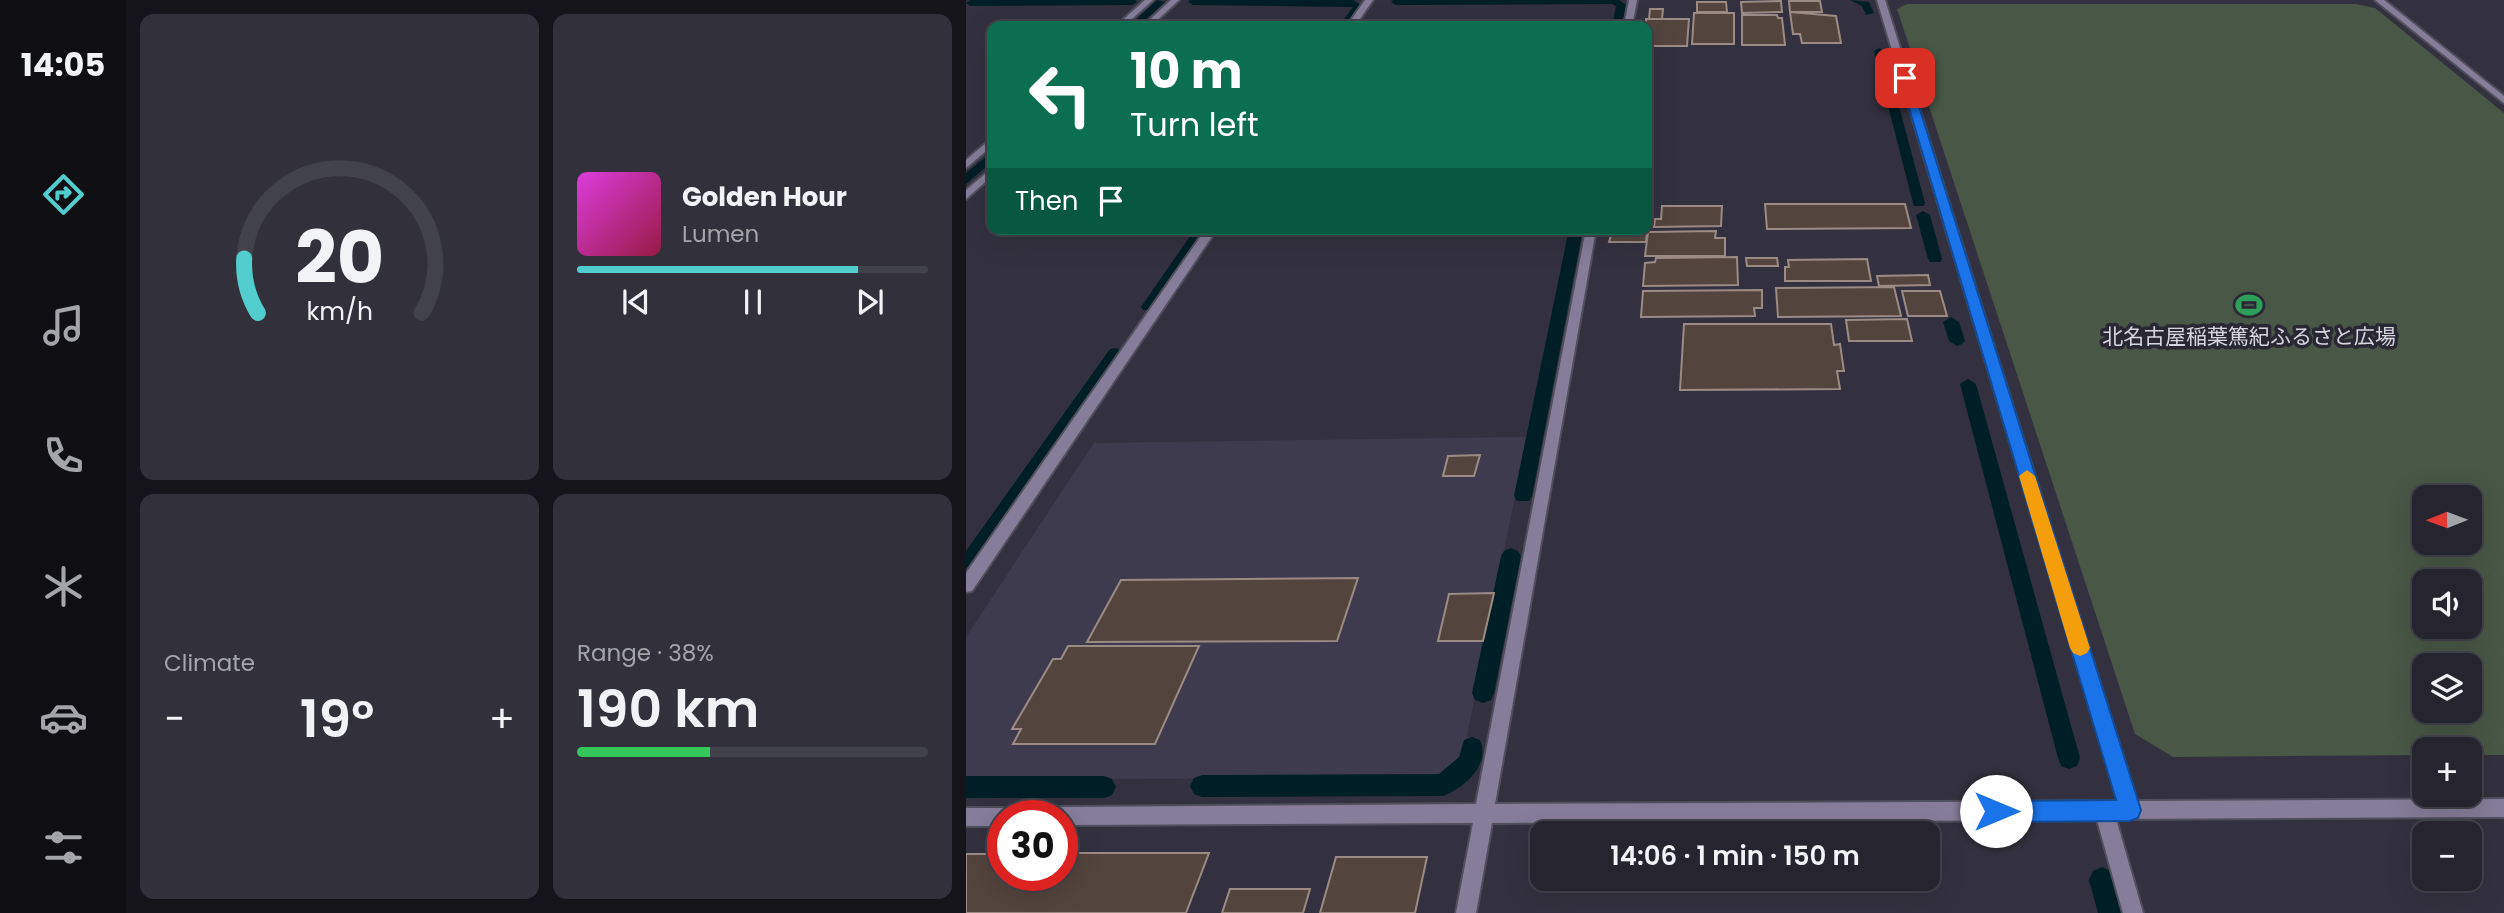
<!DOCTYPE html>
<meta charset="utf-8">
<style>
body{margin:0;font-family:Poppins,"Noto Sans JP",sans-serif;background:#32313b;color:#f1f3f6;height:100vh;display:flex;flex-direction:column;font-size:26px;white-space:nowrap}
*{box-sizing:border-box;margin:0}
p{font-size:23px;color:#a4a5aa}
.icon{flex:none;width:38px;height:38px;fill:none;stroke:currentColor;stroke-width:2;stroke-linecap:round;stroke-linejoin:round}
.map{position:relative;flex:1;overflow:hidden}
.drawer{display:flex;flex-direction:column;gap:14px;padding:14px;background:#15141a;width:840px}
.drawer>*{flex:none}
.banner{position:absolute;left:21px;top:21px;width:665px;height:214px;border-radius:14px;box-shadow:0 7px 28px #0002,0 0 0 2px #42424b;background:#0b6e4f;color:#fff;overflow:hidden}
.needle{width:46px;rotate:269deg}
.controls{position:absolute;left:1446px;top:485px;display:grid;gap:14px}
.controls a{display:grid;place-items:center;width:70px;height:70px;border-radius:14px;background:#26252f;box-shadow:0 7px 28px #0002,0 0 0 2px #42424b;font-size:35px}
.speed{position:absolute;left:21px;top:800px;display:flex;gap:14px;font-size:35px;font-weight:700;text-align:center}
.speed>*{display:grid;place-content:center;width:91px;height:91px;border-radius:50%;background:#26252f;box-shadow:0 7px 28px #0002,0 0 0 2px #42424b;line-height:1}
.speed .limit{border:10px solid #d22;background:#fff;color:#111}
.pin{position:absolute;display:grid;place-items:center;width:60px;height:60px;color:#fff;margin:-30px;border-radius:14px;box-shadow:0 4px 10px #0006}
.me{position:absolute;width:77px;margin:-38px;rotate:90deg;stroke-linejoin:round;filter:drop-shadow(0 0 5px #0008)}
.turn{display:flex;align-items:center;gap:24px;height:147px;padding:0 28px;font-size:32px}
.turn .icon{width:91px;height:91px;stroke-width:2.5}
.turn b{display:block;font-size:49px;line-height:60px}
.then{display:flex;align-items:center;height:66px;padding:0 28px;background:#0003;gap:14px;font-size:26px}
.big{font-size:52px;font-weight:600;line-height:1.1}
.drawer .widget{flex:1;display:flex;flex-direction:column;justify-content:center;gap:10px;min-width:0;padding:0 24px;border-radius:14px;background:#32313b}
.drawer .dial{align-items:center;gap:0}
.dial svg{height:182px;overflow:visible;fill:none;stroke:#42424b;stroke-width:7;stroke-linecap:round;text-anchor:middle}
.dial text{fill:#f1f3f6;stroke:none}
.song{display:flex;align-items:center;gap:21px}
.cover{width:84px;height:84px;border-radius:10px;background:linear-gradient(135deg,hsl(300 70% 55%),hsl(340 70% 35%))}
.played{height:7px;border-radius:4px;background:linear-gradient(90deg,#52cdce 80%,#42424b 80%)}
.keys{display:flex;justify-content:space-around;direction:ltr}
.heat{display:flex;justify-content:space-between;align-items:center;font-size:38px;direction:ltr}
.charge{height:10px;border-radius:5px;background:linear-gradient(90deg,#34c759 38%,#42424b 0)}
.drawer .tiles{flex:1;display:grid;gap:14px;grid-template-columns:repeat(2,1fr)}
.trip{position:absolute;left:564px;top:821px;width:410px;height:70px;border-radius:14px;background:#26252f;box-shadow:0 7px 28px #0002,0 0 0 2px #42424b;font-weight:600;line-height:70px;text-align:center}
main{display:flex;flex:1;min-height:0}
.menu{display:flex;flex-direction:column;width:126px;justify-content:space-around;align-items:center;background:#0f0f13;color:#a4a5aa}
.menu .icon{width:49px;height:49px}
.menu .active{color:#52cdce}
.menu b{font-size:32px;color:#f1f3f6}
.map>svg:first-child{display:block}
.built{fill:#3e3b4e}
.green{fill:#485746;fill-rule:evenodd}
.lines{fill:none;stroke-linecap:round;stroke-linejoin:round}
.stream{fill:#001e26;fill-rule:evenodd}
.building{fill:#53443d;stroke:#9c8b84;stroke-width:2}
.street-casing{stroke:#504f5c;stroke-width:4}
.street{fill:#867d9a;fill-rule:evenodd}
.route{fill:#1a73e8;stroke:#114b97;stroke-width:2}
.slow{fill:#f59e0b}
.labels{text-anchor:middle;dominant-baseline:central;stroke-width:7;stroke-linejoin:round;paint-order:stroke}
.poi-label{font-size:21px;fill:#d6d6de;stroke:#292734}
</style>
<main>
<nav class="menu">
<b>14:05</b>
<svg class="icon active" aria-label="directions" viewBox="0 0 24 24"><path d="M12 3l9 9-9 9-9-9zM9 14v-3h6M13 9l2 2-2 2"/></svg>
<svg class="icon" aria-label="music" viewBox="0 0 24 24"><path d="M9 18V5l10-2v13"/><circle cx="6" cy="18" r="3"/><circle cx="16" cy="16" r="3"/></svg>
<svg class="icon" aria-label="phone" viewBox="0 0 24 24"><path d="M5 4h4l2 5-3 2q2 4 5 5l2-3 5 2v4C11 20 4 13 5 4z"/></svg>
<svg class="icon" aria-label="climate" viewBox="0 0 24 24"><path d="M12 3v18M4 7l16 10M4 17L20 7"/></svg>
<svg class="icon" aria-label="car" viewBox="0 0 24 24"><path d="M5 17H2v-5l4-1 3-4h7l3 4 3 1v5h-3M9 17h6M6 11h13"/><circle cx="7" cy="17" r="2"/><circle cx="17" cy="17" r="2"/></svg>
<svg class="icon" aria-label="filters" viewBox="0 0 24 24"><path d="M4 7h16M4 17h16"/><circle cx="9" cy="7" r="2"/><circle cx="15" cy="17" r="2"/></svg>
</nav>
<section class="drawer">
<div class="tiles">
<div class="widget dial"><svg viewBox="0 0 100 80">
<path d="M14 69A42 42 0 1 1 86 69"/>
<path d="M14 69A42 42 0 0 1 8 45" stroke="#52cdce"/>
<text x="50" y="56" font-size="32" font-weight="700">20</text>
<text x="50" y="72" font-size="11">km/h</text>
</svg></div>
<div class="widget">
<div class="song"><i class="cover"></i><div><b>Golden Hour</b><p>Lumen</p></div></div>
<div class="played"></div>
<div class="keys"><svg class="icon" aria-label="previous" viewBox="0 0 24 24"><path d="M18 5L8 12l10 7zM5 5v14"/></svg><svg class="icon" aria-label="pause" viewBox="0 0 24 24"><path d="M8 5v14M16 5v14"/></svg><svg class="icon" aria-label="next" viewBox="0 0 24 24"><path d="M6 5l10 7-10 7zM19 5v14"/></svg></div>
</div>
<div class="widget"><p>Climate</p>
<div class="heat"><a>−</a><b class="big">19°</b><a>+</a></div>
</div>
<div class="widget"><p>Range · 38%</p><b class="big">190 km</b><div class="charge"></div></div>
</div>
</section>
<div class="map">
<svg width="1538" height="913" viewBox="0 0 1538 913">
<rect width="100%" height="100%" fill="#33313f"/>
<polygon class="built" points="561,437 496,761 476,778 0,779 0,637 128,443"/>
<path class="green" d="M 941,4 L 1390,4 L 1409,8 L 1538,113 L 1538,755 L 1503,755 L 1503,749 L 1458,749 L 1458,755 L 1207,757 L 1169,734 L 931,9 ZM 1458,497 L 1503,497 L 1503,542 L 1458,542 ZM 1458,581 L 1503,581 L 1503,626 L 1458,626 ZM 1458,665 L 1503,665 L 1503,710 L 1458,710 Z"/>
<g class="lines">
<g class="stream">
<polygon points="169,0 171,2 166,5 5,6 0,3 5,0"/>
<polygon points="191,0 199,2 173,26 163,26"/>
<polygon points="224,0 387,0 397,6 383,26 373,26 387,7 227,5 222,2"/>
<polygon points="427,0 653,0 660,5 656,26 646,26 650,6 646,4 430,5 425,2"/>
<polygon points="884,0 903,2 908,13 900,15 896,6"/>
<polygon points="913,48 918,51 959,203 958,206 948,206 947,203 908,51"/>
<polygon points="26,152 26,162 0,184 0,173"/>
<polygon points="957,211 964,215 976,259 974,262 964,262 962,259 950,215"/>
<polygon points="229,229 243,229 187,310 177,310 175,307"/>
<polygon points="603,229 617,229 566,496 563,501 551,501 548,496"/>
<polygon points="985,317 993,322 999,341 996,344 991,346 983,341 977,322"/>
<polygon points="150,348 158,353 156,357 7,572 0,574 0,551 144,349"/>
<polygon points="1002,379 1010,384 1114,758 1111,766 1103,769 1095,766 1092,758 994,384"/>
<polygon points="545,548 552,551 555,556 528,693 525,700 517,703 509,700 506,693 535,556 538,551"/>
<path d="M 506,737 L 514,740 C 525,765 498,788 477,796 L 236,797 L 228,794 L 224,786 L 228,778 L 236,775 L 473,774 L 493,757 L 498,740 Z"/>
<polygon points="0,776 138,776 146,779 150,787 146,795 138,798 0,798"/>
<polygon points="1136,867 1145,871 1158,913 1132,913 1123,880 1127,871"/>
</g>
</g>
<g class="building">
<polygon points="815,1 816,12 776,13 775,2"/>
<polygon points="823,1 854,1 856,12 824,12"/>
<polygon points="731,2 760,2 761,12 731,12"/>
<polygon points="684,9 697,9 696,19 683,19"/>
<polygon points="824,12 870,16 875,43 836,43 834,34 827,34"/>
<polygon points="728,13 768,13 768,44 726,44"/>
<polygon points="776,15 811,15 812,18 816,18 819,45 776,45"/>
<polygon points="680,19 723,19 721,46 681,46"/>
<polygon points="799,204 939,204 945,228 801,229"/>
<polygon points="696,206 756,206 755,226 688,227 689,219 695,219"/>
<polygon points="750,231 749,238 759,238 759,256 679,256 682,232"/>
<polygon points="646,232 681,232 680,242 643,242"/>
<polygon points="771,257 772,285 677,286 679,263 689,262 690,258"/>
<polygon points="780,258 811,258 812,266 781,266"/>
<polygon points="901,259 905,281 819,281 819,267 823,267 822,260"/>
<polygon points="962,275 964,285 913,286 911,276"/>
<polygon points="928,287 935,316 812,317 810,288"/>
<polygon points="796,290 796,308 788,308 789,316 675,317 677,291"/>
<polygon points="936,291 974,291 981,316 942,316"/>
<polygon points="941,319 946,341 883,341 880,320"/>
<polygon points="718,324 865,324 868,345 874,344 878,371 871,371 874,389 714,390"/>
<polygon points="514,455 508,476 477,476 482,456"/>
<polygon points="392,578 371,641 121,642 155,580"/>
<polygon points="528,593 517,641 472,641 483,594"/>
<polygon points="102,646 233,646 189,744 47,744 55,729 46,729 87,659 95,659"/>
<polygon points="96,853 243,853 220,913 0,913 0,854 37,854 37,875 96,875"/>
<polygon points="370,857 461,857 449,913 354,913"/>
<polygon points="264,889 344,889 337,913 256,913"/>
</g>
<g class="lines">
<defs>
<g id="street">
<polygon points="179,0 187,0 158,26 150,26"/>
<polygon points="205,0 213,0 185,26 177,26"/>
<polygon points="399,0 407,0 389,26 381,26"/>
<polygon points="663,0 671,0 666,26 658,26"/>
<polygon points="911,0 919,0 1171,801 1538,799 1538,817 1150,819 1177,913 1157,913 1131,820 526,823 510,913 490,913 507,823 96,825 96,816 87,816 89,809 96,807 510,804 620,229 630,229 529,804 1152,801"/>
<polygon points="1409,0 1418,0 1538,96 1538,103"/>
<polygon points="26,138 26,146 0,168 0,160"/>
<polygon points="26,168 26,176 0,199 0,190"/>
<polygon points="240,229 251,229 6,591 0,592 0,573"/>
<polygon points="0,808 37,808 44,810 46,816 37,816 37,826 0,826"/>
</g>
</defs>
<use href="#street" class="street-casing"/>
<use href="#street" class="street"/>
</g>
<polygon class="route" points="939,75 944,78 1175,810 1172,818 1164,821 1030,822 1022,819 1019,811 1022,804 1030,801 1150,800 934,78"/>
<polygon class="slow" points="1061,470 1069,476 1124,648 1121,653 1114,656 1107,653 1104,648 1053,476"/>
<defs>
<symbol id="stadium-bare" viewBox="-9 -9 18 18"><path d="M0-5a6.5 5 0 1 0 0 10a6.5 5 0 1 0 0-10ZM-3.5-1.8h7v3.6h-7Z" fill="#2e9e5b" stroke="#292734" stroke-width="2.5" paint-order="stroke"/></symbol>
</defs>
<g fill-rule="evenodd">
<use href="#stadium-bare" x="1264" y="286" width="38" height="38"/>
</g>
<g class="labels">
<g class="poi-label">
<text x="1283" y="336">北名古屋稲葉篤紀ふるさと広場</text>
</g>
</g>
</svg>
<div class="controls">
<a><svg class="needle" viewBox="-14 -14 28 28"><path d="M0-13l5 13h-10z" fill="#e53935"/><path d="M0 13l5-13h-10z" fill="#a4a5aa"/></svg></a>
<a><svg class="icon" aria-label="sound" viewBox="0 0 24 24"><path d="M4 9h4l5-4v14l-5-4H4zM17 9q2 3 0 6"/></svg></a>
<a><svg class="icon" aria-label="layers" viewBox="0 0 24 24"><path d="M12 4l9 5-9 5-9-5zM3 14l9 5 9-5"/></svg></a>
<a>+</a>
<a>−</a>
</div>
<div class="speed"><div class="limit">30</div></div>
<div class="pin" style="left:939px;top:78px;background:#d93025"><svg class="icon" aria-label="arrive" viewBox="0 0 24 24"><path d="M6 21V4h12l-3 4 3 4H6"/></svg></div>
<svg class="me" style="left:1030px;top:811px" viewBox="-20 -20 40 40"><circle r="19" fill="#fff"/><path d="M0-13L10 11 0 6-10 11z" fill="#1a73e8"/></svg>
<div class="trip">14:06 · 1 min · 150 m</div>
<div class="banner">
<div class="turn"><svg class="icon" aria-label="left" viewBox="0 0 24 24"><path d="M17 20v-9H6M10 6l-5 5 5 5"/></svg><div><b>10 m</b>Turn left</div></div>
<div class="then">Then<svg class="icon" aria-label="arrive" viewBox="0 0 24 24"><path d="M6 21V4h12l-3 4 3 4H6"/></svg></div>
</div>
</div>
</main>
